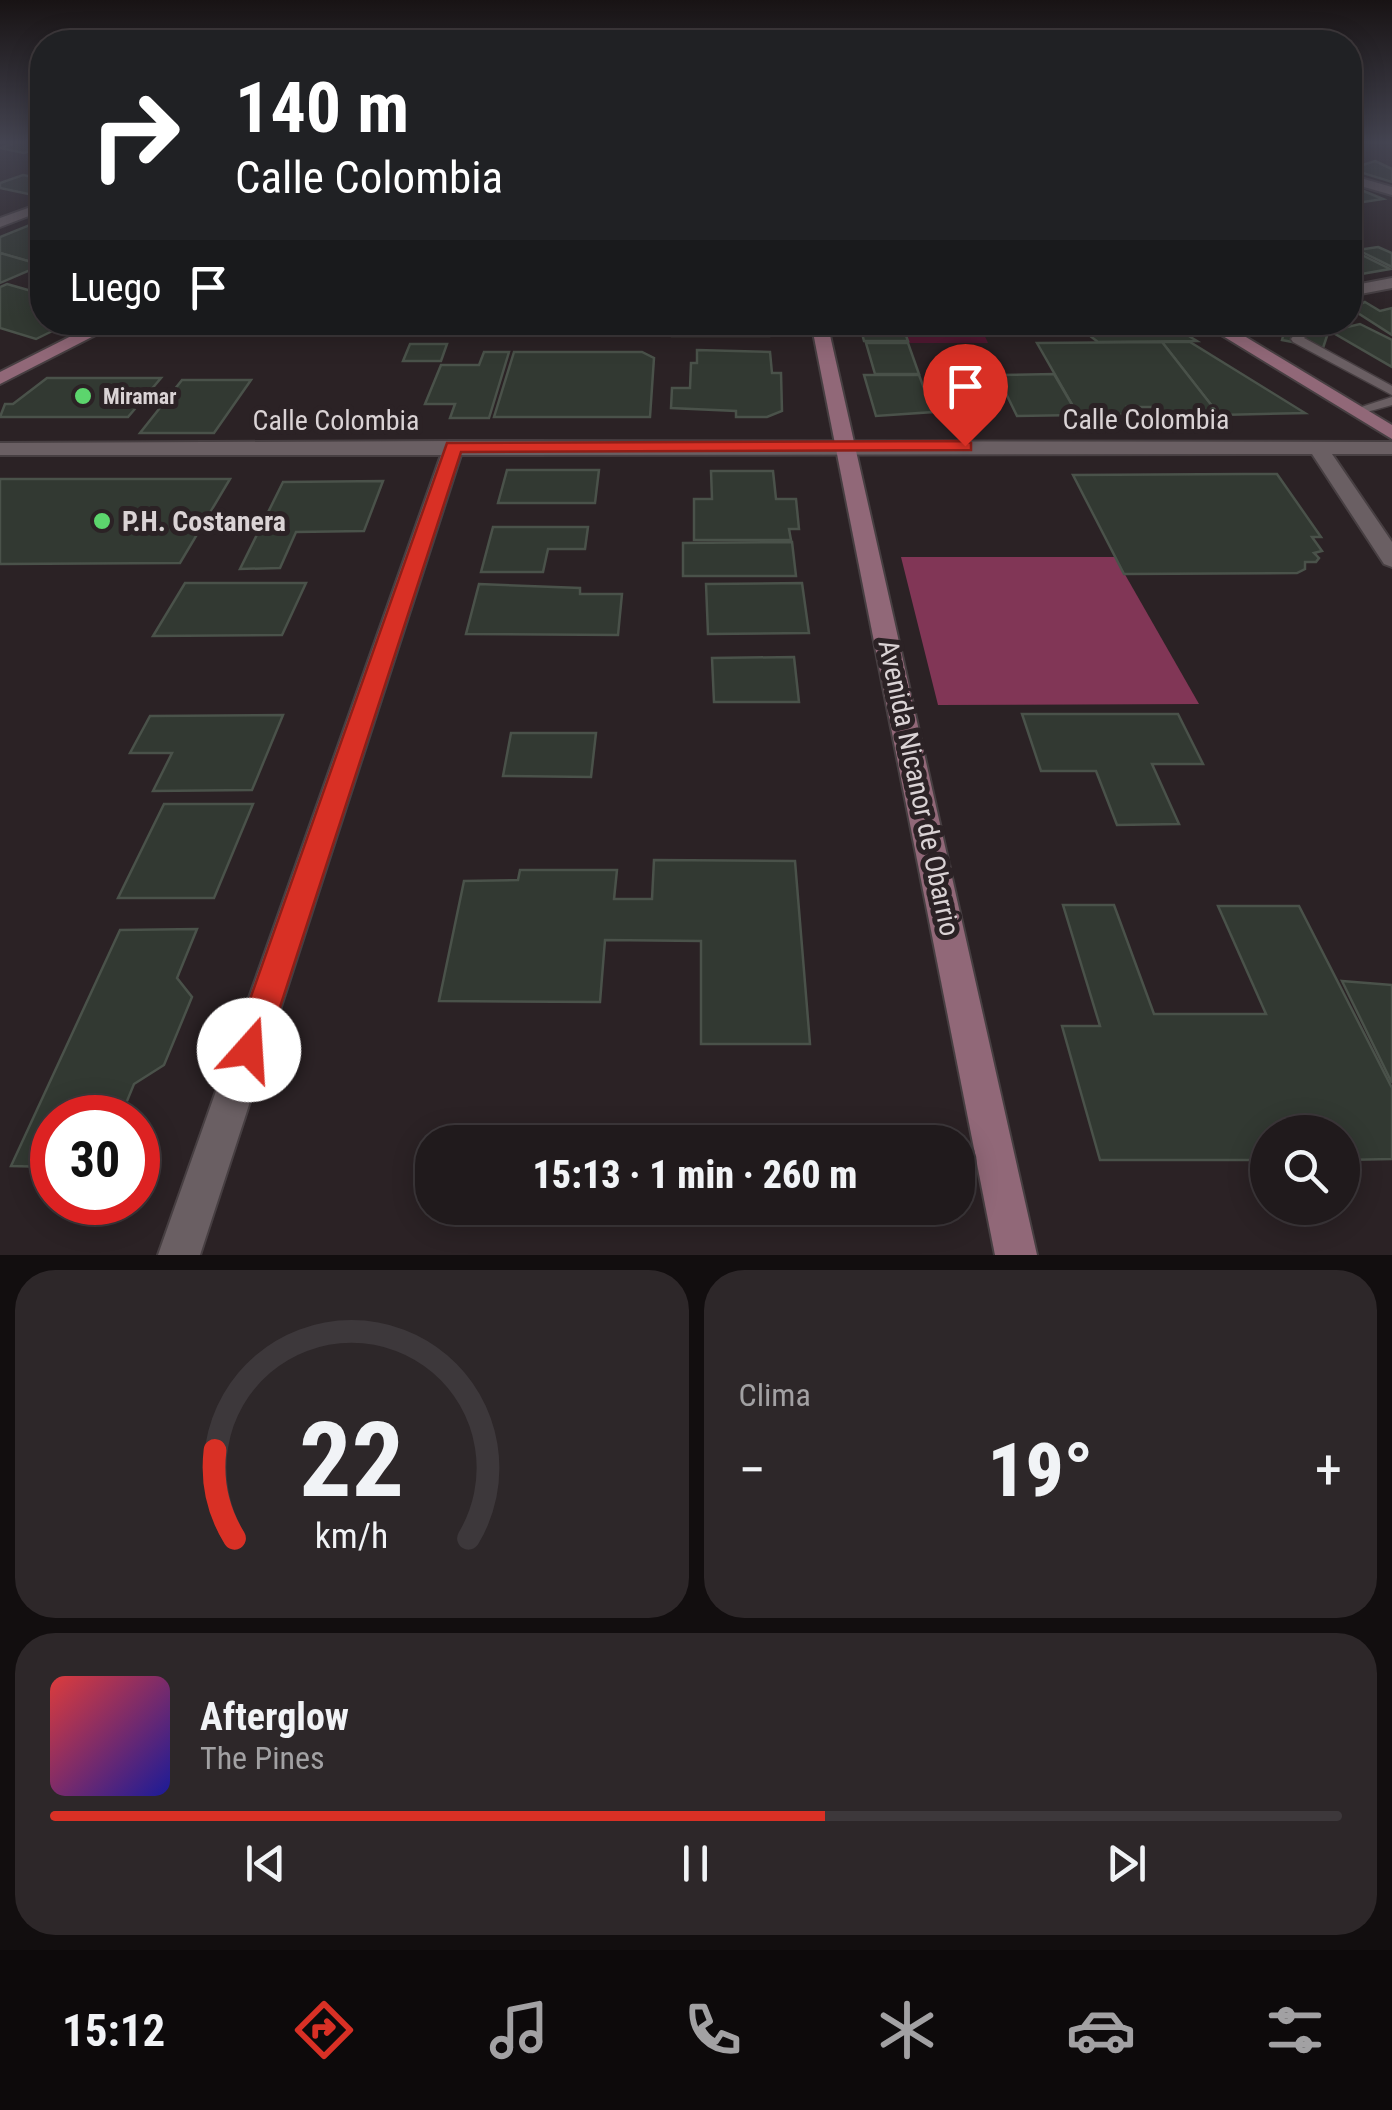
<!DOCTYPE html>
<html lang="es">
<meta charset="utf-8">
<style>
body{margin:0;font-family:"Roboto Condensed",sans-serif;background:#2d2729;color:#f1f3f6;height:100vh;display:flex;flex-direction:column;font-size:38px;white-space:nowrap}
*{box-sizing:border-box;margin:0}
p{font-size:32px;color:#a2a1a3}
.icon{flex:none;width:55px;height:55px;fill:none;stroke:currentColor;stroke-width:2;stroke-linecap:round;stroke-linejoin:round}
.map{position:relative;height:1255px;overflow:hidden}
.side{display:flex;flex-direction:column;gap:15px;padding:15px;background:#120e0f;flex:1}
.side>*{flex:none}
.banner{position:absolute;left:30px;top:30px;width:1332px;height:305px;border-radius:40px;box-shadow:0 5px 25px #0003,0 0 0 2px #3d383b;background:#202124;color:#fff;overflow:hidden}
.buttons{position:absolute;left:1250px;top:1115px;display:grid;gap:20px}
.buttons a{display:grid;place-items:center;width:110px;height:110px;border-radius:50%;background:#201a1c;box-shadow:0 5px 25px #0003,0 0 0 2px #3d383b;font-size:50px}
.speed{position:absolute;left:30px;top:1095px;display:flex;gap:20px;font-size:50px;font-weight:700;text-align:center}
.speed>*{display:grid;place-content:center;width:130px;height:130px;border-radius:50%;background:#201a1c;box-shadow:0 5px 25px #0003,0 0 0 2px #3d383b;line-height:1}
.speed .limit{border:15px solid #d22;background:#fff;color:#111}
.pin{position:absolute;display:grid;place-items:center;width:85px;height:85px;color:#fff;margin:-102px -42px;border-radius:50% 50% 50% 0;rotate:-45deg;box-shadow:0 0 10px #0007}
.pin .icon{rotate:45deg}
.me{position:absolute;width:110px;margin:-55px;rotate:19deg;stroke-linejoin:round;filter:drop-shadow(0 0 8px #0008)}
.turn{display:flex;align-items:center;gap:35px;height:210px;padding:0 40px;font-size:45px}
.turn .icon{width:130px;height:130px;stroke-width:2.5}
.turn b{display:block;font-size:70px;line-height:85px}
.then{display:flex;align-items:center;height:95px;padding:0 40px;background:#0003;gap:20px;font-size:38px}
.big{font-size:75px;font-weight:800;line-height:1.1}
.side .tile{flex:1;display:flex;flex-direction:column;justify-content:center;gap:15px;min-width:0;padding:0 35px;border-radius:40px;background:#2d2729}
.side .dial{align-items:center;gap:0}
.dial svg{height:260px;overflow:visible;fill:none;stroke:#3d383b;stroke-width:7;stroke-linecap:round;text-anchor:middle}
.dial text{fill:#f1f3f6;stroke:none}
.song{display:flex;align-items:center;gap:30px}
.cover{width:120px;height:120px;border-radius:15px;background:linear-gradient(135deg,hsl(0 70% 55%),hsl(240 70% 35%))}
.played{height:10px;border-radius:5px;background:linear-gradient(90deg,#d93025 60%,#3d383b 60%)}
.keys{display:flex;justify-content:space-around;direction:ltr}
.heat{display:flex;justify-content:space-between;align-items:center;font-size:55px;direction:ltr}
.side .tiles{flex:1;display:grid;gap:15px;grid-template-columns:1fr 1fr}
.tile:last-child{grid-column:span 2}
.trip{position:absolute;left:415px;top:1125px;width:560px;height:100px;border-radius:40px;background:#201a1c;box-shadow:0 5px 25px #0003,0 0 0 2px #3d383b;font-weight:800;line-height:100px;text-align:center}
.tab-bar{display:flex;height:160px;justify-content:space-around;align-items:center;background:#0d0a0b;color:#a2a1a3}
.tab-bar .icon{width:70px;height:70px}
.tab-bar .selected{color:#d93025}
.tab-bar b{font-size:45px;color:#f1f3f6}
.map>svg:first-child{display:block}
.green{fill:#511932}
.forest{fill:#813656}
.building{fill:#323932;stroke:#4a524a;stroke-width:2.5}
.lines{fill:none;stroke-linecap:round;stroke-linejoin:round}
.service-casing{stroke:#473f42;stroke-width:3}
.minor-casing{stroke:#473f42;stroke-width:4}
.secondary-casing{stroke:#473f42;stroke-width:4}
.service{fill:#6a5f63;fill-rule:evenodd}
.minor{fill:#6a5f63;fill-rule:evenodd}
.secondary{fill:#916878;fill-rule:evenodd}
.route{fill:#d93025;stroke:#8d1f18;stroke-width:2.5}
.poi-dot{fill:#5cd56d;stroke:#2b2225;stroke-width:4}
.labels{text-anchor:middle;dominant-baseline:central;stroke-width:10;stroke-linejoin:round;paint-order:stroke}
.far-poi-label{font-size:22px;font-weight:bold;fill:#dad3d5;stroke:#2b2225;text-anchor:start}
.street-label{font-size:28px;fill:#dad3d5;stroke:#2b2225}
.poi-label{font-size:28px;font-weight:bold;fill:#dad3d5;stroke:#2b2225;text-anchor:start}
</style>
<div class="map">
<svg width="1392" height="1255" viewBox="0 0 1392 1255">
<rect width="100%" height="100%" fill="#2b2225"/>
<polygon class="green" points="901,323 979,323 988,343 908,343"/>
<polygon class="forest" points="901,557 1115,557 1199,704 938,705"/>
<g class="building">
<polygon points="21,141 42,141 42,147 24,153 0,148"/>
<polygon points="1375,161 1392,169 1392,182 1350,169"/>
<polygon points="23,175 42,179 42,192 33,195 0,188 0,183"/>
<polygon points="1354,187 1383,199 1350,204 1350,188"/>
<polygon points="42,220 42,265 0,253 0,237"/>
<polygon points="1378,247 1392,253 1392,267 1358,250"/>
<polygon points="1350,249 1390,269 1350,276"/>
<polygon points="0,253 42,265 0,283"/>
<polygon points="7,284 42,294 42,322 71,322 36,339 0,328 0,287"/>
<polygon points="1365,302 1380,311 1392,308 1392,335 1350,308"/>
<polygon points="672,322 767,322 769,336 672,336"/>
<polygon points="859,322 901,322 908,341 864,341"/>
<polygon points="1072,322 1166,322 1197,341 1098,342"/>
<polygon points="1287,322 1310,322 1329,330 1323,348 1282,340"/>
<polygon points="1360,324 1392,340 1392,367 1330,331"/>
<polygon points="1162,342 1190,342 1305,413 1219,415"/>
<polygon points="1162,342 1223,420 1164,415 1158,407 1127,407 1132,415 1103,414 1095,420 1081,420 1037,343"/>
<polygon points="866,343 908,343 919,374 875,374"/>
<polygon points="410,344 447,344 441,361 403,361"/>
<polygon points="697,350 770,352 772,373 781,373 782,411 767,417 736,417 736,411 671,408 672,388 690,388 691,363 697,363"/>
<polygon points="484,352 509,352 489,418 450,418 455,404 425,404 441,365 479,365"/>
<polygon points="514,352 642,352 654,358 650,417 494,417"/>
<polygon points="932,370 985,370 1001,404 946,404"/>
<polygon points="1054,374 1078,415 1017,416 997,375"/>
<polygon points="864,375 919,375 933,412 876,416"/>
<polygon points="47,378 161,378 128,417 0,417 5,404 13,404"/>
<polygon points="182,380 251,380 214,433 140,433"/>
<polygon points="507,470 599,470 595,503 498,503"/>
<polygon points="711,471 773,471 776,499 796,499 799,529 789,529 791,540 694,540 694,499 712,499"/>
<polygon points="1244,474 1277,474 1321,537 1312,537 1322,551 1314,553 1319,558 1316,562 1305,562 1305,569 1297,573 1124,574 1073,475"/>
<polygon points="0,479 230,479 180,563 0,564"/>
<polygon points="383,481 364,531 296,532 280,568 240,569 283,482"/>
<polygon points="493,527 588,527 585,549 548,549 543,572 481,572"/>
<polygon points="792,542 796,576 683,576 683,543"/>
<polygon points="185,583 306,583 282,635 153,636"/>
<polygon points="802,583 809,633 708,634 706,584"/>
<polygon points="479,584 580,588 580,594 622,594 618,635 466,634"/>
<polygon points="794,657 799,702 714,702 712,658"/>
<polygon points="1022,714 1178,714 1203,764 1152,764 1179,824 1117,825 1096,771 1041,771"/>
<polygon points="283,715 252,790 153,791 172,753 130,753 150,716"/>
<polygon points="511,733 596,733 591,777 503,776"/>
<polygon points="164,804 253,804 214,898 118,898"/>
<polygon points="654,860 795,861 810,1044 701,1044 701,941 605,940 600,1002 439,1001 464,881 518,880 520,870 617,870 614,899 652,899"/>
<polygon points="1063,905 1114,905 1154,1014 1266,1014 1218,906 1299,906 1392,1088 1392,1159 1342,1160 1342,1132 1268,1132 1268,1160 1100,1160 1062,1026 1100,1026"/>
<polygon points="197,929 177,978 192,997 164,1065 134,1084 120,1118 52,1118 52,1167 11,1166 120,930"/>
<polygon points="1342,981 1392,985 1392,1083"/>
</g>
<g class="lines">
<defs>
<g id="service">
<polygon points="986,322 1056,322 1051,325 991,325"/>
<polygon points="1305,322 1317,322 1304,338 1392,386 1392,395 1293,342 1291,339"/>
<polygon points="1392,397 1392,405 1356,415 1349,411"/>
</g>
<g id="minor">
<polygon points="1350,175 1392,187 1392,195 1350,183"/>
<polygon points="42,203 42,211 0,227 0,218"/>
<polygon points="1392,278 1392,288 1350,296 1350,286"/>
<polygon points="454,441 1392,442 1392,454 1332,454 1392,542 1392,567 1384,564 1312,454 461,455 200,1255 158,1255 441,455 0,455 0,443"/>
</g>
<g id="secondary">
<polygon points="99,322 121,322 0,384 0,372"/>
<polygon points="811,322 827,322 1037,1255 995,1255"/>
<polygon points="1200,322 1221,322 1392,425 1392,439"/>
</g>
</defs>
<use href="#service" class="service-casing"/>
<use href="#minor" class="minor-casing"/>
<use href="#secondary" class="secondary-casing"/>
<use href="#service" class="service"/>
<use href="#minor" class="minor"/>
<use href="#secondary" class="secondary"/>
</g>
<linearGradient id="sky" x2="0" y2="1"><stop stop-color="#181314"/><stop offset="0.45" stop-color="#444451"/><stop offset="1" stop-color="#444451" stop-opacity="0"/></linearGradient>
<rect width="1392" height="316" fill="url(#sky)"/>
<polygon class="route" points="965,441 971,443 971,450 461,452 266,1050 261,1062 249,1067 237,1062 232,1050 447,443"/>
<g class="poi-dot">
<circle cx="83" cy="396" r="10"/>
<circle cx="102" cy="521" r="10"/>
</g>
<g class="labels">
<g class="far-poi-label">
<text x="103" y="396">Miramar</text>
</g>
<g class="street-label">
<text x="1146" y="419">Calle Colombia</text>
<text x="336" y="420">Calle Colombia</text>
<text transform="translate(919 788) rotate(78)">Avenida Nicanor de Obarrio</text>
</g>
<g class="poi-label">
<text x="122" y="521">P.H. Costanera</text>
</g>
</g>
</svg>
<div class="buttons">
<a><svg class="icon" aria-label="search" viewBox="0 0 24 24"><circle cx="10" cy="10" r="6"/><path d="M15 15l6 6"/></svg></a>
</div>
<div class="speed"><div class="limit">30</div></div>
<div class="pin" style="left:965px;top:446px;background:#d93025"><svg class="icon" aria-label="arrive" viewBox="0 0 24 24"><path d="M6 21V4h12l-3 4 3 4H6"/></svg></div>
<svg class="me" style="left:249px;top:1050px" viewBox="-20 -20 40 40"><circle r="19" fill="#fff"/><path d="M0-13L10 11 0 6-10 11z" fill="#d93025"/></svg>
<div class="trip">15:13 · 1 min · 260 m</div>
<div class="banner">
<div class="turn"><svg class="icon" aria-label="right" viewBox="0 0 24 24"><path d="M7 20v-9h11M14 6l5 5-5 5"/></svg><div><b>140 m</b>Calle Colombia</div></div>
<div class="then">Luego<svg class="icon" aria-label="arrive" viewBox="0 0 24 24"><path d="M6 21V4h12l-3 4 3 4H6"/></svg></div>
</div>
</div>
<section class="side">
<div class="tiles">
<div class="tile dial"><svg viewBox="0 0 100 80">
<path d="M14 69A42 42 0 1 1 86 69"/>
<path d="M14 69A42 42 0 0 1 8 42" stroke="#d93025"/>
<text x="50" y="56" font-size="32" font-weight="700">22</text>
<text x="50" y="72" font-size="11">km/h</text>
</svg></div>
<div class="tile"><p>Clima</p>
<div class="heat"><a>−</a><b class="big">19°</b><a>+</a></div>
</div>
<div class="tile">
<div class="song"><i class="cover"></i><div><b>Afterglow</b><p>The Pines</p></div></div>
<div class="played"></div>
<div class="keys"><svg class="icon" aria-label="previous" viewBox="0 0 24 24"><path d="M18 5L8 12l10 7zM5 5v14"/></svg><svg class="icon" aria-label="pause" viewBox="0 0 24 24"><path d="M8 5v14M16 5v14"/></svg><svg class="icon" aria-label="next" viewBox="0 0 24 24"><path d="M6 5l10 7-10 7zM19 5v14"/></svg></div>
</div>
</div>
</section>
<nav class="tab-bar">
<b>15:12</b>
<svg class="icon selected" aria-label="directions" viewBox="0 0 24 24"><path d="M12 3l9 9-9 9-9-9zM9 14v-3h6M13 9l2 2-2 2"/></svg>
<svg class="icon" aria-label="music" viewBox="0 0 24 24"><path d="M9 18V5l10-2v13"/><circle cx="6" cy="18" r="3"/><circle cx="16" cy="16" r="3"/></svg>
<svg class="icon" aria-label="phone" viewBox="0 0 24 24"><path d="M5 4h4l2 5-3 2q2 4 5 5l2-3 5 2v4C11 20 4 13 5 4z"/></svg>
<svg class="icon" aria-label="climate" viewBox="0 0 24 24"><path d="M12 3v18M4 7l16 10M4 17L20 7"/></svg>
<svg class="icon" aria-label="car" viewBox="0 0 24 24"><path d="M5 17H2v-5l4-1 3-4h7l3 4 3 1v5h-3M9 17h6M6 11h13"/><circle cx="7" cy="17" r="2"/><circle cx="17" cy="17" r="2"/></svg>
<svg class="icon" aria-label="filters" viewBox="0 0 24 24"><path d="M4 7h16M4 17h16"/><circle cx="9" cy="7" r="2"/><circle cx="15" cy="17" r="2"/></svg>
</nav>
